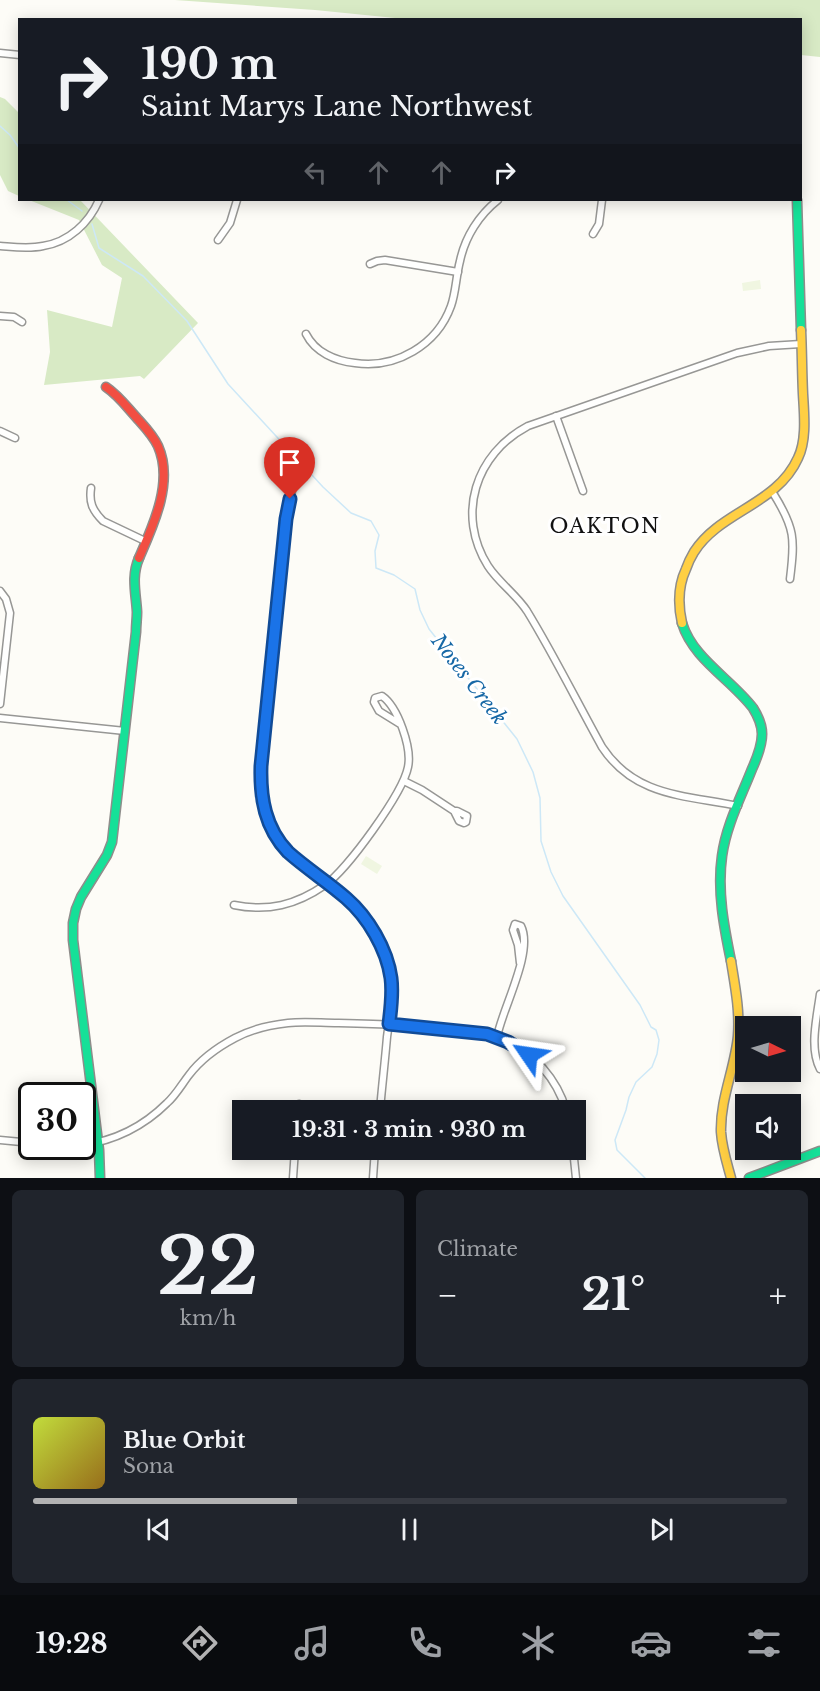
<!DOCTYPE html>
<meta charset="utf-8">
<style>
body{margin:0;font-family:"Libre Baskerville",serif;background:#20242c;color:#f1f3f6;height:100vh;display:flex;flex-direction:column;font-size:22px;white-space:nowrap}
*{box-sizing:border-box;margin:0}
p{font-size:20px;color:#9ea1a6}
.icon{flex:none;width:33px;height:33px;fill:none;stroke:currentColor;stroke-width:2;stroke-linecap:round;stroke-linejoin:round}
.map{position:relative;height:1178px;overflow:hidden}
.panel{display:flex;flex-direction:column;gap:12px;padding:12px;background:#0d0f14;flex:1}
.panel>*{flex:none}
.guide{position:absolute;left:18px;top:18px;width:784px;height:183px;border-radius:0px;box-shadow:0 3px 15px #0003;background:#171b24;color:#f1f3f6;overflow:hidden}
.needle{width:39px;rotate:95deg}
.fabs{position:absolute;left:735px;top:1016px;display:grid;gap:12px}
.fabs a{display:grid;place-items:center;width:66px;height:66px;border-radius:0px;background:#171b24;box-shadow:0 3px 15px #0003;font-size:30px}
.speed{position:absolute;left:18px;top:1082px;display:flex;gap:12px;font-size:30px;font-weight:700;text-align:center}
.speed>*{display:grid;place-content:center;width:78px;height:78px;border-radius:50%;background:#171b24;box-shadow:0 3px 15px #0003;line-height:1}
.speed .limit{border:3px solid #111;border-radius:9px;background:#fff;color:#111}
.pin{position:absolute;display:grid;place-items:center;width:51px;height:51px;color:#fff;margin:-62px -26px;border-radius:50% 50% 50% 0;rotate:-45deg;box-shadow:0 0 6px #0007}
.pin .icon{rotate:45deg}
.me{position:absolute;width:66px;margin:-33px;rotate:302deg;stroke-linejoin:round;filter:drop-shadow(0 0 4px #0008)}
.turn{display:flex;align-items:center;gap:21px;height:126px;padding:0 24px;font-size:27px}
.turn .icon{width:78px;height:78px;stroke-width:2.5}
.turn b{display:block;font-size:42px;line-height:51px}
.lanes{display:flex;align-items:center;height:57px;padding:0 24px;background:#0003;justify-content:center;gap:30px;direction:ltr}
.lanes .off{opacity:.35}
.big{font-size:45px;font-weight:700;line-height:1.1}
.panel .card{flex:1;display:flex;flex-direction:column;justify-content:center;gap:9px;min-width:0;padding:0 21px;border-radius:9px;background:#20242c}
.panel .dial{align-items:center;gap:0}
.dial b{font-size:78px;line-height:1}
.song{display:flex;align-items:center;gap:18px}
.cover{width:72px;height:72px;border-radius:9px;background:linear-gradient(135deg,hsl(70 70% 55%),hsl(40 70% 35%))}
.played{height:6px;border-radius:3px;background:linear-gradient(90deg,#b2b2b3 35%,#363941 35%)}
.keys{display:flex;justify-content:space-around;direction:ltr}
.heat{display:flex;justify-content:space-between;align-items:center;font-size:33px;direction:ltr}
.panel .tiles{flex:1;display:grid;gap:12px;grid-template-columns:1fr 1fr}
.card:last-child{grid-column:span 2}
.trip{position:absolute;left:232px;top:1100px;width:354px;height:60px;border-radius:0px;background:#171b24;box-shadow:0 3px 15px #0003;font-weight:700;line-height:60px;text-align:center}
.tabs{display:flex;height:96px;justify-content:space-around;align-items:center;background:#090b0e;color:#9ea1a6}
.tabs .icon{width:42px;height:42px}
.tabs .on{color:#b2b2b3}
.tabs b{font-size:27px;color:#f1f3f6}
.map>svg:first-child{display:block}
.forest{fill:#d8eac5}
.pitch{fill:#f0f6e1}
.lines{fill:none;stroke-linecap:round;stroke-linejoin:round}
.stream{stroke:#cde8f7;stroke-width:1.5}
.street-casing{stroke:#979795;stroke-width:9}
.fast-casing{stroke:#8e8d8b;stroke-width:11}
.slow-casing{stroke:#8e8d8b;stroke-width:11}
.jam-casing{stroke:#8e8d8b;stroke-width:11}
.street{stroke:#fffffe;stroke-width:6}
.fast{stroke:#16e098;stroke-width:8}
.slow{stroke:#ffcf43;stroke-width:8}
.jam{stroke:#f24e42;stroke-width:8}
.route-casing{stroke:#114b97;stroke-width:15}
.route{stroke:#1a73e8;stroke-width:10}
.labels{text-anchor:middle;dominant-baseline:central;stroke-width:6;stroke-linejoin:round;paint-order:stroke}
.neighbourhood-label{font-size:20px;letter-spacing:1.5px;fill:#111;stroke:#fff}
.water-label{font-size:20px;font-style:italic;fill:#1768a6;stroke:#fff}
</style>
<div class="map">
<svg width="820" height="1178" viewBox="0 0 820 1178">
<rect width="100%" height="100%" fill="#fdfcf7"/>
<g class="forest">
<polygon points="175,0 820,0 820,57 801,55 801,20 415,20 315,10"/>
<polygon points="0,97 5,99 19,113 19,196 8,191 0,175"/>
<polygon points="29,200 80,200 198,323 144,379 140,376 44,385 50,352 47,310 112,327 122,278 102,265 79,220"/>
</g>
<g class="pitch">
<polygon points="760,280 761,289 743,291 742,283"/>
<polygon points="366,856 382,866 377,874 361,864"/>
</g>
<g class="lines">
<g class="stream">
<polyline points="0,126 10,135 20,149"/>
<polyline points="67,200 82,211"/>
<polyline points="92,224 99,248 143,276 187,321 228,384 323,487 351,513 371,521 379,535 375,551 376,568 394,575 415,589 420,610 429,629 517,739 533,772 540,798 541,841 551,872 563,896 640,1005 651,1027 656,1030 659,1040 657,1054 652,1067 636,1082 629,1097 626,1110 615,1140 617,1150 645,1178"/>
</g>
<defs>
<g id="street">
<polyline points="0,53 20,55"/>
<polyline points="593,234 599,224 602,200"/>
<polyline points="218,240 230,223 237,200"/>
<path d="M 0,246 C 14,247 29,249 43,246 C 69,242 89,223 99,200"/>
<polyline points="370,264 377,261 385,260 458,272"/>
<polyline points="0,316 14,317 22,322"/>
<path d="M 306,334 C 315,352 335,361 355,363 C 396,369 437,345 451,306 C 456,292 456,276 460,261 C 465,237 479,215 498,200"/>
<polyline points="556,416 583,491"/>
<polyline points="0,431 15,438"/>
<path d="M 297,463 L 287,519 L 261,766 C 260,790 262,815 275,836 C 283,849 296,859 308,868 C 324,882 343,893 357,909 C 372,924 384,949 389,969 C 395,992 390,1014 387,1037 C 385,1061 382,1086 380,1110"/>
<path d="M 91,488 C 89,502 92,510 103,521 L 145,541"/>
<path d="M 773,493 C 795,528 795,539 790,579"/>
<polyline points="0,591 6,599 10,613 0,704"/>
<polyline points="0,718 125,731"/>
<polyline points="404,781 422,790 454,811 457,811 467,816 466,822 464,823 459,821 454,811"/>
<path d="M 738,806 C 685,795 635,797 602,747 C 577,702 554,655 527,611 C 516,594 499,583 488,566 C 456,515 475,454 528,426 L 737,353 L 769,346 L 801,344"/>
<path d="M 234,905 C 268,912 296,905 325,885 C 347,870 403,793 408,767 C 412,748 398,707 382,696 L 375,698 L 374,702 L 379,711 L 400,724"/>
<path d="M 820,994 C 817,1017 809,1048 820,1069"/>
<path d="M 497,1037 C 502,1009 534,952 521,926 L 515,924 L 513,930 L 518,945 L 520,963"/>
<polyline points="298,1110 299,1104"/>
<polyline points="0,1140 32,1143"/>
<path d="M 82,1145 C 114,1141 144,1126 167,1103 C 176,1095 182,1084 189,1075 C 201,1059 218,1047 235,1038 C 252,1029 269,1025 288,1023 C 304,1021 321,1023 338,1023 C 377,1024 417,1025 456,1031 C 472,1033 490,1033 505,1040 C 534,1053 557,1079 566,1110"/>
<polyline points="60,1146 64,1146"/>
<polyline points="573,1149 576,1178"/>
<polyline points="293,1178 295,1149"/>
<polyline points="373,1178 375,1149"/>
</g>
<g id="fast">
<polyline points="797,200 801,330"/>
<path d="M 682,623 C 693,659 731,679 753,708 C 758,716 762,724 762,734 C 762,746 757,758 752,769 C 741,797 726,826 722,856 C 717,891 724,927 731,961"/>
<path d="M 100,1178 L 99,1150 L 73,940 L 73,923 L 76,909 L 81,897 L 107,855 L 112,842 L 136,632 C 136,625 137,619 137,612 C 136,593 131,577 139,558"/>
<polyline points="749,1178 820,1151"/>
</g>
<g id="slow">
<path d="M 682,623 C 678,605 678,586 686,569 C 688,563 691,557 694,552 C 720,511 777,505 798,458 C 807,440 804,413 803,394 C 802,373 802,351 801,330"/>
<path d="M 731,961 C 735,986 740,1011 738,1036 C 735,1068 720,1099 721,1132 C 722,1148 727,1163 731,1178"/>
</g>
<path id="jam" d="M 106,387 C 118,395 126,406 136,417 C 144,426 153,435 158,446 C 174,482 153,526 139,558"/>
</defs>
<use href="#street" class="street-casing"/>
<use href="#fast" class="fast-casing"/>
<use href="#slow" class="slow-casing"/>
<use href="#jam" class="jam-casing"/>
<use href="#street" class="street"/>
<use href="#fast" class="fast"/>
<use href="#slow" class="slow"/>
<use href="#jam" class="jam"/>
</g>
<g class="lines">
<defs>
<path id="route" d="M 290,499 L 286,519 L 261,766 C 260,798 265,828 288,852 C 307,869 328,882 346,898 C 368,917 387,949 391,978 C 393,993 391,1009 389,1024 L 487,1034 L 508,1042 L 529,1055"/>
</defs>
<use href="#route" class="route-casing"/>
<use href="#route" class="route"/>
</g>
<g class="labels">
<g class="neighbourhood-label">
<text x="605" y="526">OAKTON</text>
</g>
<g class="water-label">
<text transform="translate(469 679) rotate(52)">Noses Creek</text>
</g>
</g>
</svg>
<div class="fabs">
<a><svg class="needle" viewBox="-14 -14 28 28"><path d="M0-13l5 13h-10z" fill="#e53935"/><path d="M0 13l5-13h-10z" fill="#9ea1a6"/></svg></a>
<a><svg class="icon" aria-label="sound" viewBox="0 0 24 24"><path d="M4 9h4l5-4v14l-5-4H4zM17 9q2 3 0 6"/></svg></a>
</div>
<div class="speed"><div class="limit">30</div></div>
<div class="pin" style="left:290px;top:499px;background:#d93025"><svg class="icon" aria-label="arrive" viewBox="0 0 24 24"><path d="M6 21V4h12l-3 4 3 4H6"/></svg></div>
<svg class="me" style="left:529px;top:1055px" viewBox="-20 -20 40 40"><path d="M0-17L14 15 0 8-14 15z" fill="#1a73e8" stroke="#fff" stroke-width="4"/></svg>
<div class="trip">19:31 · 3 min · 930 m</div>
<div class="guide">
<div class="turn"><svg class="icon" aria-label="right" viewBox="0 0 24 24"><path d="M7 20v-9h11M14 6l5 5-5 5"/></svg><div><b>190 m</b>Saint Marys Lane Northwest</div></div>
<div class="lanes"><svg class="icon off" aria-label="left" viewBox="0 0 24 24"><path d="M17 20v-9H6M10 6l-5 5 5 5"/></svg><svg class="icon off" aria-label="ahead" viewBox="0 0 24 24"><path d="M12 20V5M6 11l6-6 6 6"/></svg><svg class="icon off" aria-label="ahead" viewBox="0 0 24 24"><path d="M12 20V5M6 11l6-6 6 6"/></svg><svg class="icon" aria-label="right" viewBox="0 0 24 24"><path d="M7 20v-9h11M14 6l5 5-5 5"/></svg></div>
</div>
</div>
<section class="panel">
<div class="tiles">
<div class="card dial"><b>22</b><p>km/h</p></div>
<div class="card"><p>Climate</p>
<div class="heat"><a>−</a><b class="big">21°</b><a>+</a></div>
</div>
<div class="card">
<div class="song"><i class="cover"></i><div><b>Blue Orbit</b><p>Sona</p></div></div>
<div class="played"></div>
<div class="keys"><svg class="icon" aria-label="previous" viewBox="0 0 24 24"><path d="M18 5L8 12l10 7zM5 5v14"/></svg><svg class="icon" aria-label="pause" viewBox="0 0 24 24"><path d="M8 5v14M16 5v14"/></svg><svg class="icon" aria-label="next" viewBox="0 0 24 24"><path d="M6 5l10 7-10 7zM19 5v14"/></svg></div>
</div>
</div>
</section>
<nav class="tabs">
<b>19:28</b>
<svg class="icon on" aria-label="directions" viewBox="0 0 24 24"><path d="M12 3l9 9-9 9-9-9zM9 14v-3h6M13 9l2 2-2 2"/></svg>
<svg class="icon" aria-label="music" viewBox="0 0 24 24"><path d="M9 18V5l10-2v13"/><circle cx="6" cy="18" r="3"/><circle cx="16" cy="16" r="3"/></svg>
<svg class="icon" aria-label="phone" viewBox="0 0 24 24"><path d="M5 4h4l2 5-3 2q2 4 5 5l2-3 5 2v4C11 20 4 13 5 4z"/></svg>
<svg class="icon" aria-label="climate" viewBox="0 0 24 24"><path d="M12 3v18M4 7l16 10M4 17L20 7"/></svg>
<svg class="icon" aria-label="car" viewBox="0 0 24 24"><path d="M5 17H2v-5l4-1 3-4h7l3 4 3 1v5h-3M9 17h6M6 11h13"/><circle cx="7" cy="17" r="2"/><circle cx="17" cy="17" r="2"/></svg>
<svg class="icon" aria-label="filters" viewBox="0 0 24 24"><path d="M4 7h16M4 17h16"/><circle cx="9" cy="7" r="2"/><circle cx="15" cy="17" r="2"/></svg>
</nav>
